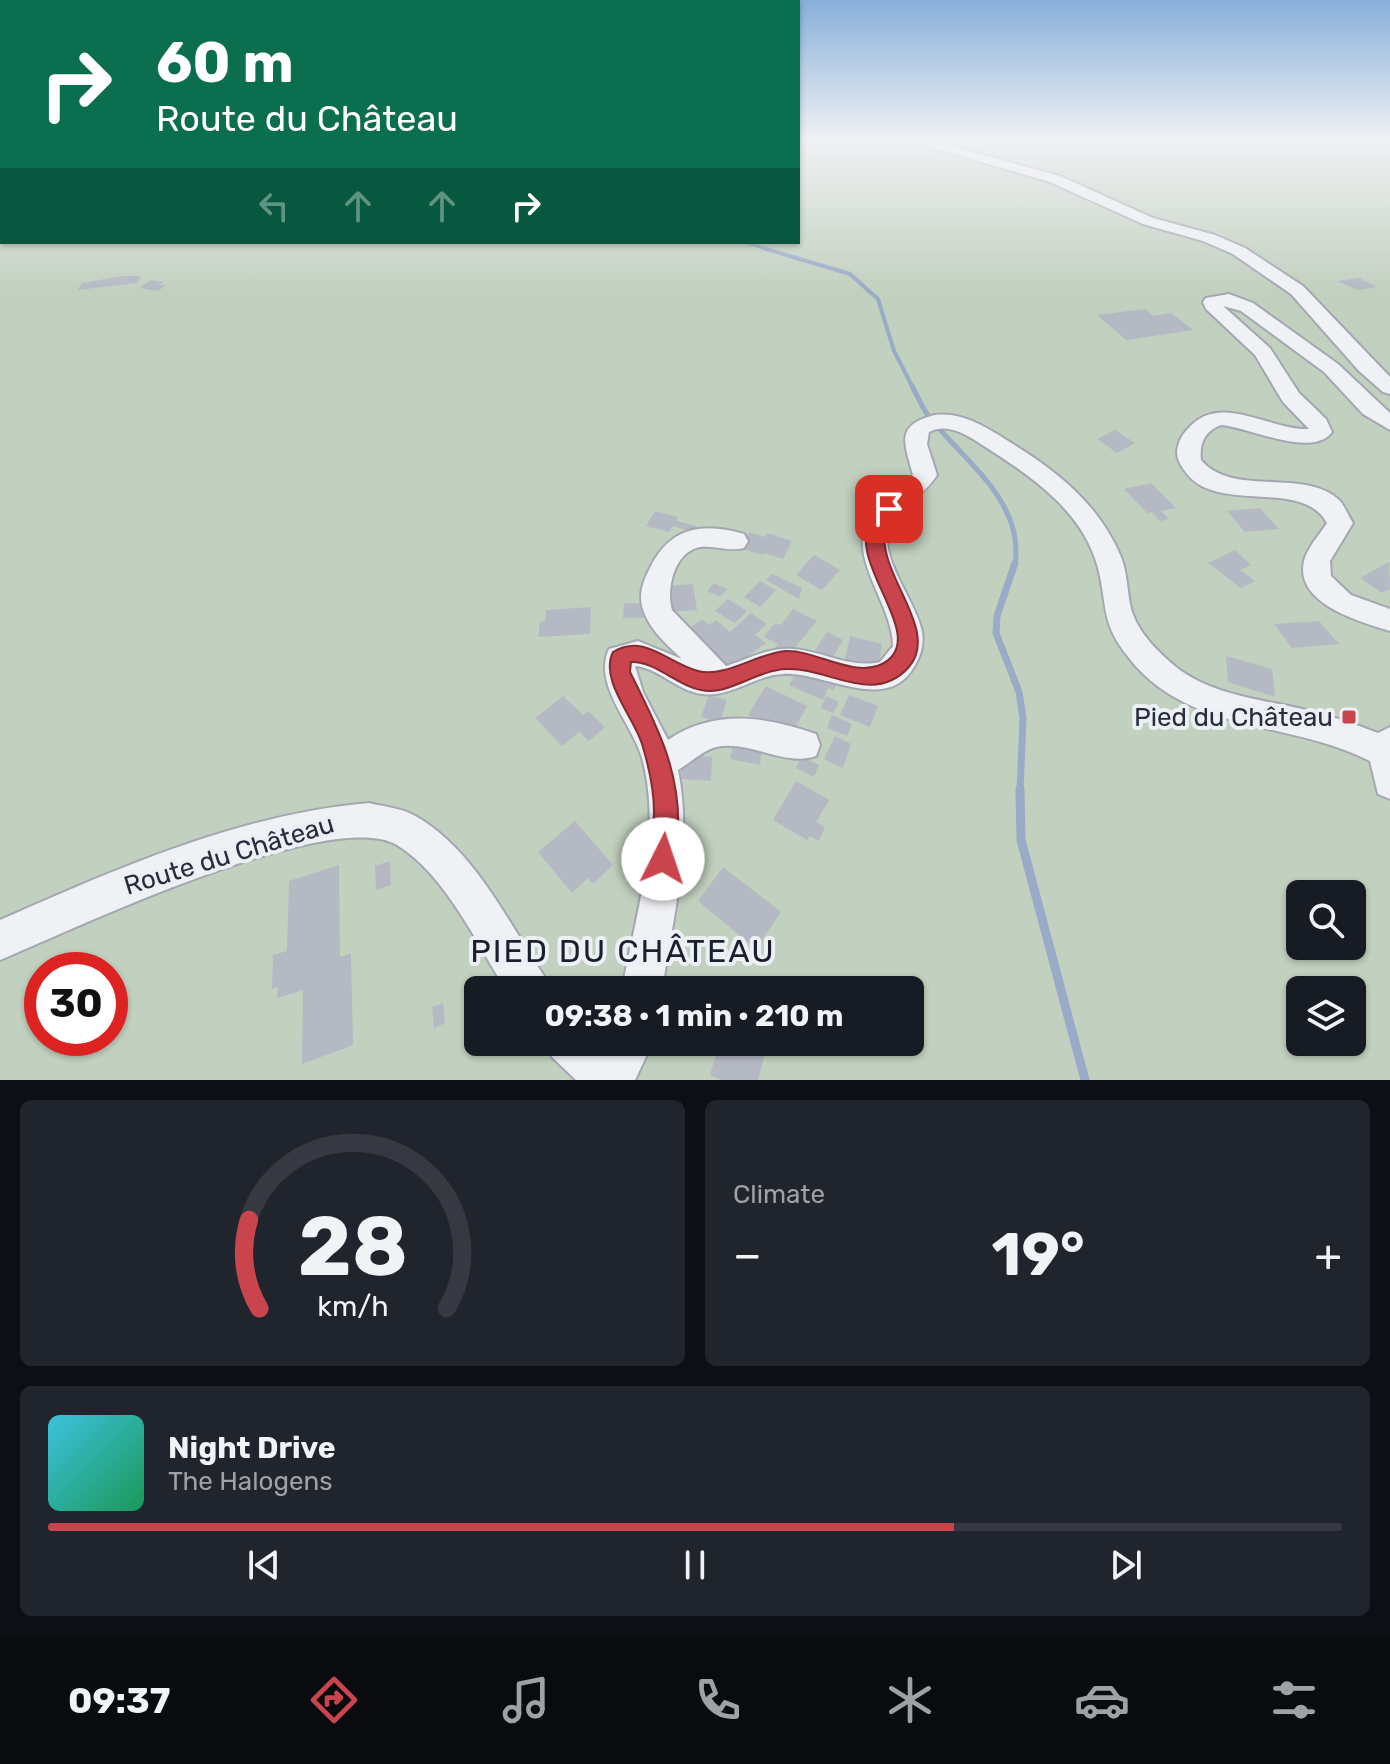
<!DOCTYPE html>
<meta charset="utf-8">
<style>
body{margin:0;font-family:Rubik,sans-serif;background:#20242c;color:#f1f3f6;height:100vh;display:flex;flex-direction:column;font-size:30px;white-space:nowrap}
*{box-sizing:border-box;margin:0}
p{font-size:26px;color:#9ea1a6}
.icon{flex:none;width:44px;height:44px;fill:none;stroke:currentColor;stroke-width:2;stroke-linecap:round;stroke-linejoin:round}
.map{position:relative;height:1080px;overflow:hidden}
.drawer{display:flex;flex-direction:column;gap:20px;padding:20px;background:#0d0f14;flex:1}
.drawer>*{flex:none}
.top-card{position:absolute;left:0px;top:0px;width:800px;height:244px;box-shadow:0 2px 6px #0004;background:#0b6e4f;color:#fff;overflow:hidden}
.buttons{position:absolute;left:1286px;top:880px;display:grid;gap:16px}
.buttons a{display:grid;place-items:center;width:80px;height:80px;border-radius:12px;background:#171b24;box-shadow:0 2px 6px #0004;font-size:40px}
.speed{position:absolute;left:24px;top:952px;display:flex;gap:16px;font-size:40px;font-weight:700;text-align:center}
.speed>*{display:grid;place-content:center;width:104px;height:104px;border-radius:50%;background:#171b24;box-shadow:0 2px 6px #0004;line-height:1}
.speed .limit{border:12px solid #d22;background:#fff;color:#111}
.pin{position:absolute;display:grid;place-items:center;width:68px;height:68px;color:#fff;margin:-34px;border-radius:16px;box-shadow:0 4px 12px #0006}
.me{position:absolute;width:88px;margin:-44px;rotate:4deg;stroke-linejoin:round;filter:drop-shadow(0 0 6px #0008)}
.turn{display:flex;align-items:center;gap:28px;height:168px;padding:0 24px;font-size:36px}
.turn .icon{width:104px;height:104px;stroke-width:2.5}
.turn b{display:block;font-size:56px;line-height:68px}
.lanes{display:flex;align-items:center;height:76px;padding:0 24px;background:#0003;justify-content:center;gap:40px;direction:ltr}
.lanes .off{opacity:.35}
.big{font-size:60px;font-weight:700;line-height:1.1}
.drawer .tile{flex:1;display:flex;flex-direction:column;justify-content:center;gap:12px;min-width:0;padding:0 28px;border-radius:12px;background:#20242c}
.drawer .dial{align-items:center;gap:0}
.dial svg{height:208px;overflow:visible;fill:none;stroke:#363941;stroke-width:7;stroke-linecap:round;text-anchor:middle}
.dial text{fill:#f1f3f6;stroke:none}
.song{display:flex;align-items:center;gap:24px}
.cover{width:96px;height:96px;border-radius:12px;background:linear-gradient(135deg,hsl(190 70% 55%),hsl(150 70% 35%))}
.played{height:8px;border-radius:4px;background:linear-gradient(90deg,#ca444d 70%,#363941 70%)}
.keys{display:flex;justify-content:space-around;direction:ltr}
.heat{display:flex;justify-content:space-between;align-items:center;font-size:44px;direction:ltr}
.drawer .tiles{flex:1;display:grid;gap:20px;grid-template-columns:1fr 1fr}
.tile:last-child{grid-column:span 2}
.trip{position:absolute;left:464px;top:976px;width:460px;height:80px;border-radius:12px;background:#171b24;box-shadow:0 2px 6px #0004;font-weight:700;line-height:80px;text-align:center}
.tabs{display:flex;height:128px;justify-content:space-around;align-items:center;background:#090b0e;color:#9ea1a6}
.tabs .icon{width:56px;height:56px}
.tabs .on{color:#ca444d}
.tabs b{font-size:36px;color:#f1f3f6}
.map>svg:first-child{display:block}
.green{fill:#c2d0bf;fill-rule:evenodd}
.lines{fill:none;stroke-linecap:round;stroke-linejoin:round}
.stream-far4{stroke:#99abc6;stroke-width:3}
.stream-far3{stroke:#99abc6;stroke-width:4}
.stream-far2{stroke:#99abc6;stroke-width:5}
.stream-far1{stroke:#99abc6;stroke-width:7}
.stream{stroke:#99abc6;stroke-width:9}
.building{fill:#b5b9c3}
.minor-casing{stroke:#a3a7b1;stroke-width:4}
.minor{fill:#f0f1f5;fill-rule:evenodd}
.route{fill:#ca444d;stroke:#832c32;stroke-width:2}
.poi-dot{fill:#ca444d;stroke:#eceff4;stroke-width:3}
.labels{text-anchor:middle;dominant-baseline:central;stroke-width:8;stroke-linejoin:round;paint-order:stroke}
.near-poi-label{font-size:26px;fill:#272d3d;stroke:#eceff4;text-anchor:end}
.near-street-label{font-size:26px;fill:#272d3d;stroke:#eceff4}
.near-quarter-label{font-size:32px;letter-spacing:2px;fill:#191f2d;stroke:#eceff4}
</style>
<div class="map">
<svg width="1390" height="1080" viewBox="0 0 1390 1080">
<rect width="100%" height="100%" fill="#dde0e7"/>
<path class="green" d="M 0,140 L 2,242 L 798,242 L 798,140 L 1390,140 L 1390,1080 L 0,1080 ZM 1300,894 L 1352,894 L 1352,946 L 1300,946 ZM 42,970 L 110,970 L 110,1038 L 42,1038 ZM 478,990 L 910,990 L 910,1042 L 478,1042 ZM 1300,990 L 1352,990 L 1352,1042 L 1300,1042 Z"/>
<g class="lines">
<polyline class="stream-far4" points="745,242 770,250"/>
<polyline class="stream-far3" points="763,248 850,274 878,299 894,351 913,388"/>
<path class="stream-far2" d="M 912,386 C 917,395 921,405 927,414 C 962,460 1025,500 1015,565"/>
<polyline class="stream-far1" points="1015,563 997,616 996,633 1019,692 1023,718 1020,791"/>
<polyline class="stream" points="1020,789 1021,840 1085,1080"/>
</g>
<g class="building">
<polygon points="122,276 141,276 137,283 78,290 82,283"/>
<polygon points="1360,278 1377,287 1358,290 1337,281"/>
<polygon points="151,280 164,282 159,285 166,285 158,291 140,288"/>
<polygon points="1145,309 1153,316 1171,313 1193,330 1126,340 1097,315"/>
<polygon points="1115,430 1135,443 1117,453 1097,439"/>
<polygon points="1151,483 1176,508 1161,511 1169,519 1160,521 1152,512 1147,513 1124,489"/>
<polygon points="1260,508 1279,529 1245,532 1227,511"/>
<polygon points="655,511 678,517 676,521 697,526 694,532 673,526 669,532 646,526"/>
<polygon points="749,532 765,537 767,533 792,541 783,559 764,553 763,555 740,548"/>
<polygon points="1235,550 1251,565 1240,570 1255,581 1241,588 1208,563"/>
<polygon points="814,555 840,570 822,590 796,575"/>
<polygon points="1389,562 1390,589 1382,593 1360,578"/>
<polygon points="772,574 802,588 799,599 766,580"/>
<polygon points="760,581 776,590 760,607 744,597"/>
<polygon points="714,583 727,589 720,597 707,591"/>
<polygon points="693,584 697,610 670,612 667,586"/>
<polygon points="728,599 747,611 735,623 715,611"/>
<polygon points="624,603 649,604 647,618 623,618"/>
<polygon points="591,607 590,634 538,637 540,622 545,621 546,610"/>
<polygon points="793,609 817,621 788,656 775,648 778,644 764,637 773,625 782,624"/>
<polygon points="751,613 767,624 755,635 766,643 730,669 684,632 702,619 709,625 716,620 730,632"/>
<polygon points="1319,621 1339,644 1292,648 1274,624"/>
<polygon points="827,632 843,640 828,666 811,657"/>
<polygon points="850,636 882,644 878,669 845,660"/>
<polygon points="1226,656 1272,669 1275,697 1228,682"/>
<polygon points="801,665 841,678 833,690 828,688 823,700 789,685"/>
<polygon points="766,686 807,706 794,730 773,720 770,726 748,715"/>
<polygon points="709,695 727,700 720,722 701,717"/>
<polygon points="849,695 878,706 870,727 840,715"/>
<polygon points="563,696 583,715 588,711 605,727 589,741 579,732 562,746 535,718"/>
<polygon points="826,696 839,702 833,713 821,708"/>
<polygon points="832,715 852,724 847,736 827,728"/>
<polygon points="835,736 851,744 843,768 824,759"/>
<polygon points="735,737 763,743 760,765 730,759"/>
<polygon points="683,755 712,757 711,781 681,779"/>
<polygon points="802,757 819,765 814,777 796,768"/>
<polygon points="796,781 829,800 816,822 825,827 819,841 810,836 807,840 773,820"/>
<polygon points="575,821 613,865 593,884 588,878 572,893 538,852"/>
<polygon points="390,861 391,885 376,890 375,866"/>
<polygon points="339,865 340,957 351,953 353,1045 302,1064 303,990 277,998 278,987 272,989 273,955 287,951 289,881"/>
<polygon points="723,867 781,912 756,949 698,901"/>
<polygon points="443,1003 445,1023 434,1028 432,1007"/>
<polygon points="720,1042 768,1042 758,1080 721,1080 710,1075"/>
</g>
<g class="lines">
<defs>
<g id="minor">
<polygon points="906,140 928,140 1060,176 1153,218 1215,235 1245,248 1303,286 1390,377 1390,394 1383,392 1359,371 1291,294 1233,254 1203,241 1143,224 1050,182"/>
<path d="M 1229,294 L 1253,303 L 1338,364 L 1390,413 L 1390,430 L 1363,414 L 1324,372 L 1241,311 L 1223,306 L 1270,348 L 1299,393 L 1326,419 L 1332,432 C 1312,459 1249,427 1221,425 C 1205,431 1199,443 1201,460 C 1233,498 1306,467 1340,501 C 1345,507 1349,517 1353,523 L 1330,561 L 1331,576 L 1351,595 L 1390,609 L 1390,631 C 1361,622 1294,604 1304,561 C 1307,548 1320,534 1327,523 C 1303,478 1219,514 1187,474 C 1182,467 1177,461 1177,452 C 1178,443 1181,436 1187,430 C 1219,390 1269,431 1309,429 L 1283,402 L 1255,355 L 1206,309 L 1203,302 L 1206,298 Z"/>
<path d="M 935,415 C 962,412 986,427 1008,441 C 1056,470 1099,504 1121,557 C 1127,572 1127,588 1130,604 C 1135,630 1157,651 1176,667 C 1212,695 1259,699 1302,709 C 1328,715 1353,723 1378,733 L 1390,727 L 1390,799 L 1378,794 L 1370,761 C 1290,720 1188,734 1129,658 C 1100,622 1108,607 1098,568 C 1083,511 1031,476 984,446 C 968,436 949,422 929,432 L 927,444 L 937,475 C 924,496 900,506 891,523 C 874,554 917,601 922,632 C 924,644 921,656 914,667 C 886,715 823,671 783,674 C 755,675 731,698 702,694 C 677,691 659,668 635,666 L 643,692 L 668,740 C 714,709 765,716 816,734 L 820,745 L 816,756 C 784,767 750,740 716,747 C 702,751 690,763 678,770 C 693,843 673,917 662,990 L 622,990 C 635,916 663,833 642,758 C 633,725 592,684 609,649 L 638,641 L 682,659 C 665,643 642,623 641,598 C 641,587 645,577 650,568 C 670,527 702,522 744,534 L 748,541 L 744,548 C 729,552 715,545 700,547 C 674,552 666,589 672,610 L 726,666 C 748,659 769,647 793,649 C 823,651 850,669 880,662 L 893,646 C 893,602 842,554 872,512 C 883,497 901,489 913,475 C 904,442 895,425 935,415 Z"/>
<path d="M 369,803 C 385,807 403,808 417,817 C 475,851 508,922 544,976 L 550,990 L 506,990 C 477,944 445,874 397,845 C 331,806 72,930 0,960 L 0,920 C 118,868 240,814 369,803 Z"/>
<polygon points="546,1042 596,1042 604,1047 609,1042 653,1042 635,1080 576,1080 552,1057"/>
</g>
</defs>
<use href="#minor" class="minor-casing"/>
<use href="#minor" class="minor"/>
</g>
<linearGradient id="sky" x2="0" y2="1"><stop stop-color="#88b0da"/><stop offset="0.48" stop-color="#f0f1f4"/><stop offset="1" stop-color="#f0f1f4" stop-opacity="0"/></linearGradient>
<rect width="1390" height="292" fill="url(#sky)"/>
<path class="route" d="M 889,503 L 898,509 C 894,515 887,522 885,530 C 877,575 942,631 908,668 C 873,706 827,667 786,669 C 760,670 733,691 710,691 C 681,691 658,661 631,662 L 630,672 C 656,724 681,771 678,831 C 677,844 677,856 672,868 L 663,871 L 654,868 C 647,850 654,830 654,812 C 654,788 649,767 642,744 C 634,717 599,680 613,652 C 645,633 667,663 698,671 C 726,678 757,653 786,651 C 816,650 853,678 882,664 C 933,638 842,561 872,519 C 877,512 881,505 889,503 Z"/>
<rect class="poi-dot" x="1341" y="709" width="16" height="16" rx="4"/>
<g class="labels">
<g class="near-poi-label">
<text x="1333" y="717">Pied du Château</text>
</g>
<g class="near-street-label">
<text transform="translate(229 855) rotate(-17)">Route du Château</text>
</g>
<g class="near-quarter-label">
<text x="623" y="951">PIED DU CHÂTEAU</text>
</g>
</g>
</svg>
<div class="buttons">
<a><svg class="icon" aria-label="search" viewBox="0 0 24 24"><circle cx="10" cy="10" r="6"/><path d="M15 15l6 6"/></svg></a>
<a><svg class="icon" aria-label="layers" viewBox="0 0 24 24"><path d="M12 4l9 5-9 5-9-5zM3 14l9 5 9-5"/></svg></a>
</div>
<div class="speed"><div class="limit">30</div></div>
<div class="pin" style="left:889px;top:509px;background:#d93025"><svg class="icon" aria-label="arrive" viewBox="0 0 24 24"><path d="M6 21V4h12l-3 4 3 4H6"/></svg></div>
<svg class="me" style="left:663px;top:859px" viewBox="-20 -20 40 40"><circle r="19" fill="#fff"/><path d="M0-13L10 11 0 6-10 11z" fill="#ca444d"/></svg>
<div class="trip">09:38 · 1 min · 210 m</div>
<div class="top-card">
<div class="turn"><svg class="icon" aria-label="right" viewBox="0 0 24 24"><path d="M7 20v-9h11M14 6l5 5-5 5"/></svg><div><b>60 m</b>Route du Château</div></div>
<div class="lanes"><svg class="icon off" aria-label="left" viewBox="0 0 24 24"><path d="M17 20v-9H6M10 6l-5 5 5 5"/></svg><svg class="icon off" aria-label="ahead" viewBox="0 0 24 24"><path d="M12 20V5M6 11l6-6 6 6"/></svg><svg class="icon off" aria-label="ahead" viewBox="0 0 24 24"><path d="M12 20V5M6 11l6-6 6 6"/></svg><svg class="icon" aria-label="right" viewBox="0 0 24 24"><path d="M7 20v-9h11M14 6l5 5-5 5"/></svg></div>
</div>
</div>
<section class="drawer">
<div class="tiles">
<div class="tile dial"><svg viewBox="0 0 100 80">
<path d="M14 69A42 42 0 1 1 86 69"/>
<path d="M14 69A42 42 0 0 1 10 35" stroke="#ca444d"/>
<text x="50" y="56" font-size="32" font-weight="700">28</text>
<text x="50" y="72" font-size="11">km/h</text>
</svg></div>
<div class="tile"><p>Climate</p>
<div class="heat"><a>−</a><b class="big">19°</b><a>+</a></div>
</div>
<div class="tile">
<div class="song"><i class="cover"></i><div><b>Night Drive</b><p>The Halogens</p></div></div>
<div class="played"></div>
<div class="keys"><svg class="icon" aria-label="previous" viewBox="0 0 24 24"><path d="M18 5L8 12l10 7zM5 5v14"/></svg><svg class="icon" aria-label="pause" viewBox="0 0 24 24"><path d="M8 5v14M16 5v14"/></svg><svg class="icon" aria-label="next" viewBox="0 0 24 24"><path d="M6 5l10 7-10 7zM19 5v14"/></svg></div>
</div>
</div>
</section>
<nav class="tabs">
<b>09:37</b>
<svg class="icon on" aria-label="directions" viewBox="0 0 24 24"><path d="M12 3l9 9-9 9-9-9zM9 14v-3h6M13 9l2 2-2 2"/></svg>
<svg class="icon" aria-label="music" viewBox="0 0 24 24"><path d="M9 18V5l10-2v13"/><circle cx="6" cy="18" r="3"/><circle cx="16" cy="16" r="3"/></svg>
<svg class="icon" aria-label="phone" viewBox="0 0 24 24"><path d="M5 4h4l2 5-3 2q2 4 5 5l2-3 5 2v4C11 20 4 13 5 4z"/></svg>
<svg class="icon" aria-label="climate" viewBox="0 0 24 24"><path d="M12 3v18M4 7l16 10M4 17L20 7"/></svg>
<svg class="icon" aria-label="car" viewBox="0 0 24 24"><path d="M5 17H2v-5l4-1 3-4h7l3 4 3 1v5h-3M9 17h6M6 11h13"/><circle cx="7" cy="17" r="2"/><circle cx="17" cy="17" r="2"/></svg>
<svg class="icon" aria-label="filters" viewBox="0 0 24 24"><path d="M4 7h16M4 17h16"/><circle cx="9" cy="7" r="2"/><circle cx="15" cy="17" r="2"/></svg>
</nav>
